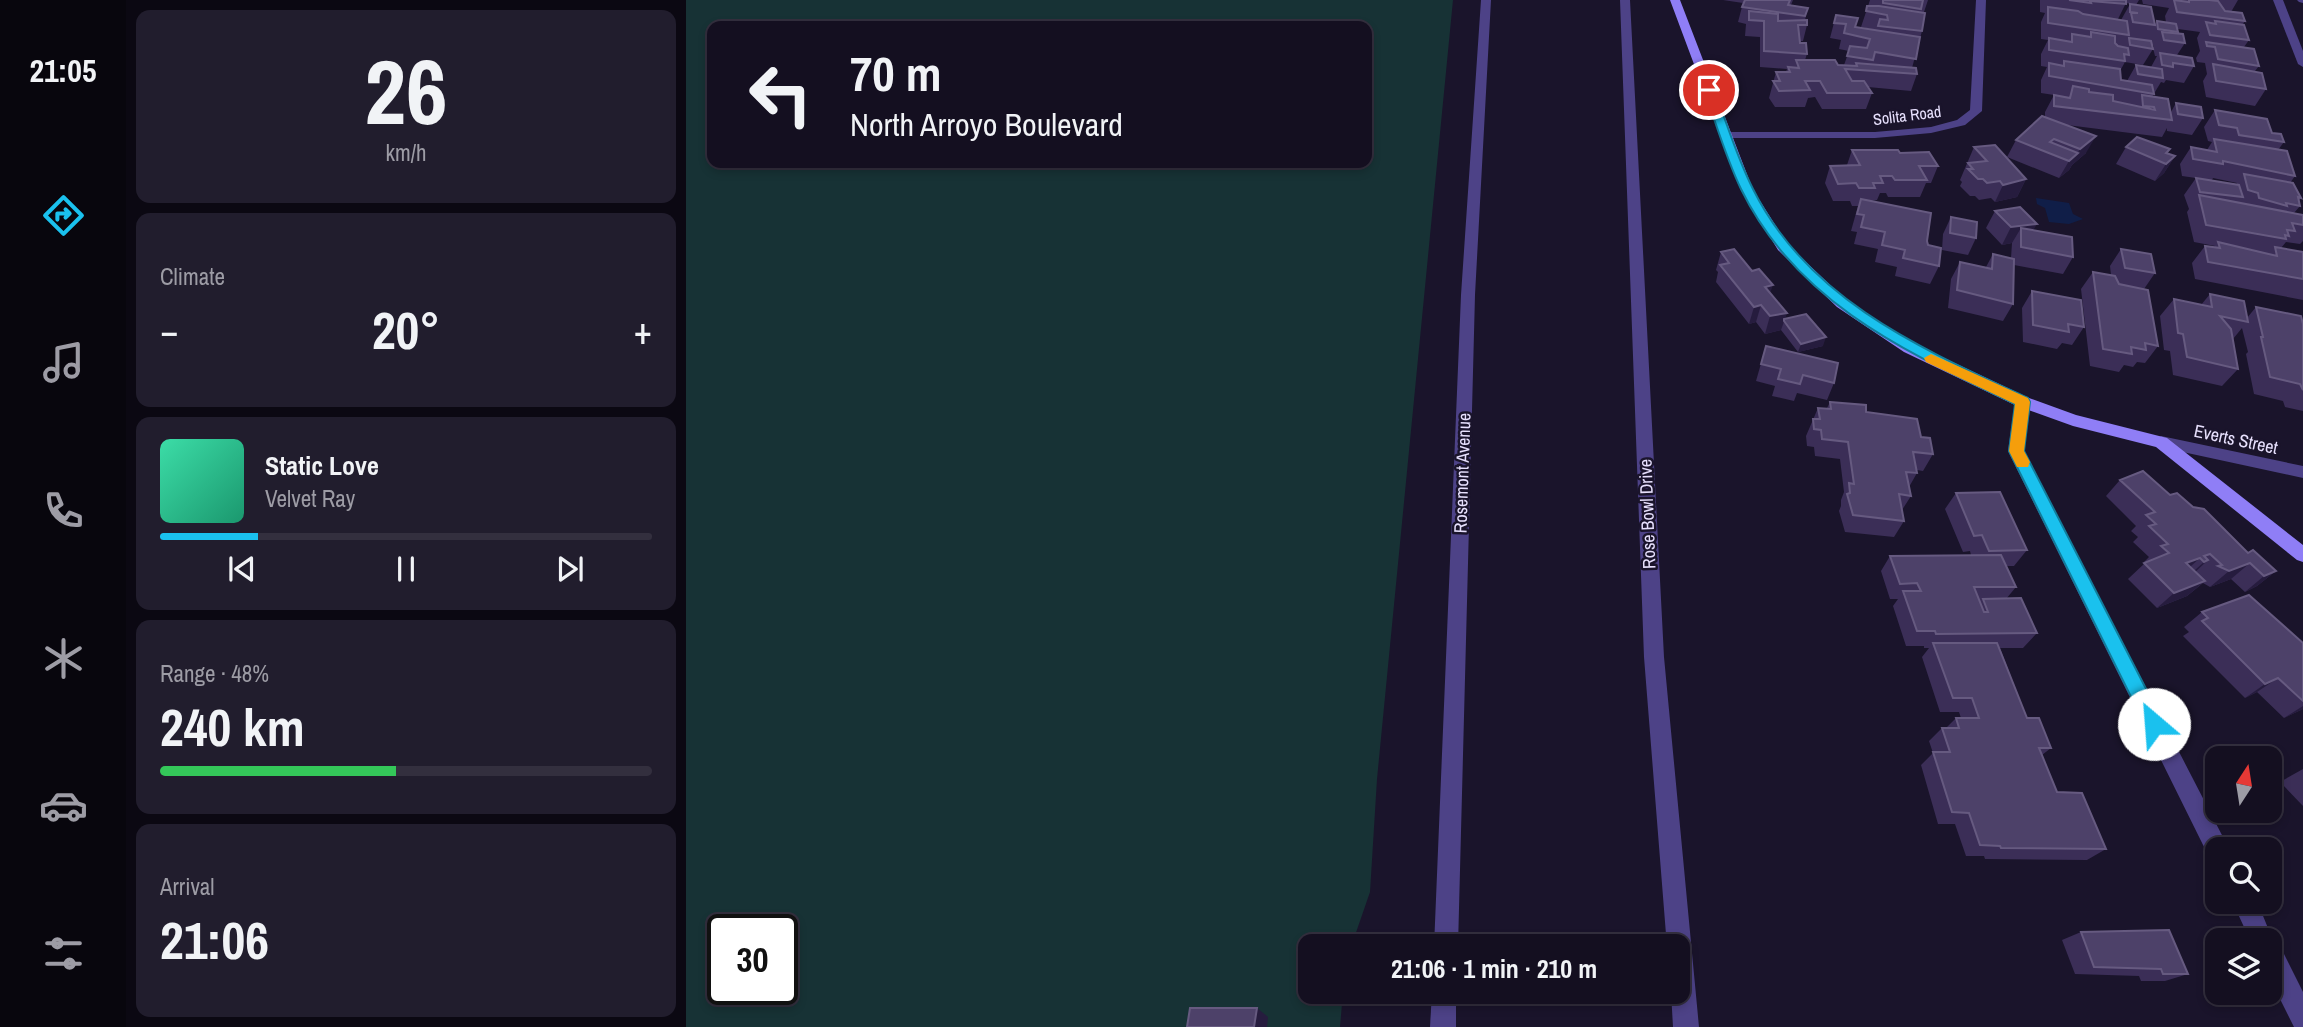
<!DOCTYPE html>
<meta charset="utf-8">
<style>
body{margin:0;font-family:"Archivo Narrow",sans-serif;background:#211d2d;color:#f1f3f6;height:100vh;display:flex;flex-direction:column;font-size:26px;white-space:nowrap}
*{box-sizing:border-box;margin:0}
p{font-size:23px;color:#9d9ca5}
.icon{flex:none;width:38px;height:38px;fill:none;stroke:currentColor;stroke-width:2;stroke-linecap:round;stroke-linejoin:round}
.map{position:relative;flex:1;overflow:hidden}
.drawer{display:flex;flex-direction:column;gap:10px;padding:10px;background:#0b0812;width:560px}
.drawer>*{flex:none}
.hud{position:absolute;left:21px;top:21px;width:665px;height:147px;border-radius:14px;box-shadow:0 4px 10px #0003,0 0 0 2px #332f3e;background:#140f20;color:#f1f3f6;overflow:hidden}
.needle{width:46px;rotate:12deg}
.buttons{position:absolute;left:1519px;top:746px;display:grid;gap:14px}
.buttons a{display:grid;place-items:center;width:77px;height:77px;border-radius:14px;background:#140f20;box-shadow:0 4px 10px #0003,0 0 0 2px #332f3e;font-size:35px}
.speed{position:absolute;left:21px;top:914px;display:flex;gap:14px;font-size:35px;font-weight:700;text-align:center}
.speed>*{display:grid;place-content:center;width:91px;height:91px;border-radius:50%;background:#140f20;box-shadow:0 4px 10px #0003,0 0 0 2px #332f3e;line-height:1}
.speed .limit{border:4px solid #111;border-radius:10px;background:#fff;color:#111}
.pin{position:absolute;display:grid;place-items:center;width:60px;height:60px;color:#fff;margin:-30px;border:4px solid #fff;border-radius:50%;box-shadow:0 2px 7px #0007}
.me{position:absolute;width:77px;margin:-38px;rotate:333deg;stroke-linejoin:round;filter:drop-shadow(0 0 5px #0008)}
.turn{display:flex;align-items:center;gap:24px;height:147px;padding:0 28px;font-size:32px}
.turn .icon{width:91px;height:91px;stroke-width:2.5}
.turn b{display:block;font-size:49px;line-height:60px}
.big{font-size:52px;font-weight:700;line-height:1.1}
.drawer .tile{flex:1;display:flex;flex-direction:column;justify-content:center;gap:10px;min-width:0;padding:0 24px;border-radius:14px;background:#211d2d}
.drawer .dial{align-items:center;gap:0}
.dial b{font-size:91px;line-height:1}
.song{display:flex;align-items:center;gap:21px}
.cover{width:84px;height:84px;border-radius:10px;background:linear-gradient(135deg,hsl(160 70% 55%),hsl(160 70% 35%))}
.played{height:7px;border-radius:4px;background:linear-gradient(90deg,#1ac1ee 20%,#332f3e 20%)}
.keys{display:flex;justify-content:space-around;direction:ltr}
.heat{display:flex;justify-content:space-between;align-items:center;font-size:38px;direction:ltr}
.charge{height:10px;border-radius:5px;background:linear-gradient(90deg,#34c759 48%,#332f3e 0)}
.trip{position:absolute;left:612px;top:934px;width:392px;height:70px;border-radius:14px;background:#140f20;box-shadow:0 4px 10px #0003,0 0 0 2px #332f3e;font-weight:700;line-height:70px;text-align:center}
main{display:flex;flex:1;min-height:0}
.dock{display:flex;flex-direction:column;width:126px;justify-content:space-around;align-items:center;background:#08060d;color:#9d9ca5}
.dock .icon{width:49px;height:49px}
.dock .selected{color:#1ac1ee}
.dock b{font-size:32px;color:#f1f3f6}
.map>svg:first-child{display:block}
.green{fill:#173235;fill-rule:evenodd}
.water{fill:#101e48}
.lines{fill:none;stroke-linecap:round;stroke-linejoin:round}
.street{fill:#4d4287;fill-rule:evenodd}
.secondary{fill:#8f7ef6;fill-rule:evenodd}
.wall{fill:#3b2e57;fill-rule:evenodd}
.shaded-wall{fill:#261c3e}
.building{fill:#4d4169;stroke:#665a80;stroke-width:2}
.route{fill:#1ac1ee;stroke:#117d9b;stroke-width:2}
.slow{fill:#f59e0b}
.labels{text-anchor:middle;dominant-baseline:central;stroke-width:5;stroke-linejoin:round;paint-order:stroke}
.far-street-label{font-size:16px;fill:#e7e0fd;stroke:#1a142b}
.street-label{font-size:18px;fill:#e7e0fd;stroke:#1a142b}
</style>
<main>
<nav class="dock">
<b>21:05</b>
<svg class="icon selected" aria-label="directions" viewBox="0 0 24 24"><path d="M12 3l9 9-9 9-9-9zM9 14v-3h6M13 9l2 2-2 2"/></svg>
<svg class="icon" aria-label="music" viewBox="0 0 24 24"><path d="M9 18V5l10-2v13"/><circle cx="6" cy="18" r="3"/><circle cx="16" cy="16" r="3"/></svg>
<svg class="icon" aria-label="phone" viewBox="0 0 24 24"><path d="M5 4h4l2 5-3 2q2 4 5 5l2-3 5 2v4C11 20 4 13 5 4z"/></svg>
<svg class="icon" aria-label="climate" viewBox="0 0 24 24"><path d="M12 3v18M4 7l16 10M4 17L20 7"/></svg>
<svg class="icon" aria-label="car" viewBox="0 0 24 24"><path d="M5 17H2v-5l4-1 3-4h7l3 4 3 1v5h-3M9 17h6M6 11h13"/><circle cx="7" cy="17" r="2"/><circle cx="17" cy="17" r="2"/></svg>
<svg class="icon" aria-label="filters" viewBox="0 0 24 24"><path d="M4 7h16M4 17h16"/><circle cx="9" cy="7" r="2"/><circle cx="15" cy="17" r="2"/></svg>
</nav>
<section class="drawer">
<div class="tile dial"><b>26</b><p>km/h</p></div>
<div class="tile"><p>Climate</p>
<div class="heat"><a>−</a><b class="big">20°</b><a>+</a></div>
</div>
<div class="tile">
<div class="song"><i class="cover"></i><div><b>Static Love</b><p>Velvet Ray</p></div></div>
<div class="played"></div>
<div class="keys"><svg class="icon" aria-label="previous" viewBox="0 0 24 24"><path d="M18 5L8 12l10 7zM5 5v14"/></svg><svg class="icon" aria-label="pause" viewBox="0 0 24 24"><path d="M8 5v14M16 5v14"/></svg><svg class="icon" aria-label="next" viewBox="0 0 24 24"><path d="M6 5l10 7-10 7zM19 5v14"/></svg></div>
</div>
<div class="tile"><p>Range · 48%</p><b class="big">240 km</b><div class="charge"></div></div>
<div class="tile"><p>Arrival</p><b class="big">21:06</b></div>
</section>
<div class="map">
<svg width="1617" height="1027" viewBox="0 0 1617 1027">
<rect width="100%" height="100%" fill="#1a142b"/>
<path class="green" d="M 0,0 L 767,0 L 691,779 L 684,892 L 665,947 L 625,947 L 625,992 L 657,992 L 654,1027 L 0,1027 ZM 26,26 L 681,26 L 681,163 L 26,163 ZM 37,929 L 96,929 L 96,989 L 37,989 Z"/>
<polygon class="water" points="1350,198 1383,203 1387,214 1397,219 1383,224 1363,222 1359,208 1351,204"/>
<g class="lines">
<g class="street">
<polygon points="795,0 805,0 789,295 772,947 748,947 775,295"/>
<polygon points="934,0 944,0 978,657 1013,1027 987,1027 985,992 992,992 992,947 981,947 958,657"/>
<polygon points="1290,0 1300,0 1296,111 1279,125 1245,133 1189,138 1039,138 1033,135 1039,132 1189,132 1245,127 1271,120 1284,110"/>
<polygon points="1587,0 1597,0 1617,51 1617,67 1612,64"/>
<polygon points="1611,0 1617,0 1617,3 1613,2"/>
<polygon points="1337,396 1345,402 1338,451 1539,841 1542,849 1531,849 1531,860 1523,857 1322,451 1329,402"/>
<polygon points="1475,436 1617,466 1617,478 1469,446 1467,442"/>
<polygon points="1546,901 1571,901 1588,943 1593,944 1617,992 1617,1027 1608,1027 1584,979 1584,940 1564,940"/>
<polygon points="746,992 770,992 770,1027 744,1027"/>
</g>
<polygon class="secondary" points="984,0 994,0 1067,190 1102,245 1161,301 1228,344 1343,398 1390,415 1481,438 1617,545 1617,562 1611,560 1470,447 1387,426 1331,406 1218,352 1151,307 1092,250 1055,190"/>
</g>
<g class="wall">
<polygon points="1037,0 1107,0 1105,5 1122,8 1119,20 1121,25 1117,41 1114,41 1121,54 1119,60 1158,65 1163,51 1153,49 1155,40 1144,38 1150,15 1169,27 1190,30 1175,27 1184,0 1242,0 1238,12 1236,31 1226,68 1231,74 1225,91 1182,87 1186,93 1180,109 1136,109 1129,97 1122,98 1119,107 1089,107 1083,98 1090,72 1100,72 1101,69 1074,67 1074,37 1059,36 1060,24 1052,22 1057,3"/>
<path d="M 1354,0 L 1453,0 L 1450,5 L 1440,3 L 1432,19 L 1435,20 L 1444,4 L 1469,24 L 1471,21 L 1480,22 L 1479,16 L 1483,8 L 1457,4 L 1456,0 L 1552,0 L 1545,12 L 1559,21 L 1557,24 L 1563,40 L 1558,47 L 1573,66 L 1569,71 L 1580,89 L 1569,106 L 1520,97 L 1517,81 L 1521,74 L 1519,63 L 1511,62 L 1510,58 L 1514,51 L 1511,38 L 1514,32 L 1492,29 L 1492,32 L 1491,34 L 1499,43 L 1491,55 L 1508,66 L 1498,83 L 1480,80 L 1478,83 L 1475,82 L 1466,97 L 1485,112 L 1490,103 L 1517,118 L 1506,135 L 1481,131 L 1481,128 L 1476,137 L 1381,125 L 1400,153 L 1386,165 L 1383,170 L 1373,178 L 1321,157 L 1330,140 L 1359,117 L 1359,112 L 1368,95 L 1381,97 L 1355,93 L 1355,80 L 1361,67 L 1355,66 L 1355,54 L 1362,40 L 1355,39 L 1355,22 L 1359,13 L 1354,12 ZM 1466,45 L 1468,46 L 1467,48 L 1469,56 L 1471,56 L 1465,67 L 1450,65 L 1441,81 L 1435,80 L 1434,71 L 1439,62 L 1457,65 L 1467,49 Z"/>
<path d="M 1529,110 L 1586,133 L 1598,142 L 1592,150 L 1609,176 L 1604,183 L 1615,198 L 1613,201 L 1614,206 L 1608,213 L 1617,215 L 1617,241 L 1614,244 L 1600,242 L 1595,248 L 1617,252 L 1617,300 L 1509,279 L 1506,263 L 1519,246 L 1528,247 L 1529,246 L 1508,242 L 1501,212 L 1503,209 L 1498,195 L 1510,178 L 1496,176 L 1494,164 L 1505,147 L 1521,150 L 1526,142 L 1522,141 L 1518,127 ZM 1527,178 L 1551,183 L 1550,185 L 1526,180 Z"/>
<polygon points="1288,147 1340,179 1331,197 1309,202 1305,198 1293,200 1289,196 1284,196 1274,186 1276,182 1274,180"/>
<polygon points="1440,147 1484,149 1482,153 1489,156 1478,173 1469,181 1430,164"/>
<polygon points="1166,150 1214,153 1252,166 1245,183 1240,183 1234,197 1202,197 1200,193 1194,193 1191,200 1185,201 1241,241 1253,266 1244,284 1209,276 1211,267 1189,262 1192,249 1168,244 1171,232 1165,231 1172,206 1166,206 1164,201 1147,201 1139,183 1144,166 1161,165"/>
<polygon points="1309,211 1347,230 1387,257 1377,274 1328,265 1327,304 1317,321 1262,308 1265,279 1274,262 1300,267 1307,254 1325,258 1326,243 1316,245 1300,228"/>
<polygon points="1265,217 1290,238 1282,255 1256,250 1257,234"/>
<polygon points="1435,249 1469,273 1458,289 1472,346 1459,363 1451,362 1447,367 1438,365 1433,372 1404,366 1395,289 1407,272 1425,275 1424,266"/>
<polygon points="1035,252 1084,293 1101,313 1098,319 1137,346 1112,352 1095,330 1079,334 1070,322 1063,324 1030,282 1032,272 1030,270"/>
<polygon points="1346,291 1398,327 1386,345 1376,343 1371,349 1337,342 1336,308"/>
<polygon points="1524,294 1561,318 1570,307 1617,324 1617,411 1599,407 1597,401 1568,394 1560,354 1562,352 1556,328 1547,339 1552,369 1536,386 1487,375 1484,351 1478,350 1474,316 1488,299 1515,305"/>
<polygon points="1080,346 1148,383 1141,400 1111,393 1108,401 1086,396 1089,386 1070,381"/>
<polygon points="1144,402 1180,412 1235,437 1247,454 1237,471 1231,470 1231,473 1223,487 1225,496 1216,510 1218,521 1208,537 1159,532 1153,511 1155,506 1155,500 1158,492 1154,459 1129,456 1128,447 1121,446 1120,436 1132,408 1141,408"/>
<polygon points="1434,480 1484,495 1507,507 1562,553 1590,571 1571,586 1559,592 1545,579 1524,587 1517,583 1501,596 1471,608 1442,579 1459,563 1458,562 1463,557 1447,542 1452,537 1445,531 1450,526 1420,496"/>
<polygon points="1270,493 1341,550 1328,566 1320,566 1330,587 1320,599 1351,633 1337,648 1314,648 1341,718 1365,748 1356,755 1371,792 1420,849 1401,860 1299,859 1298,856 1280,856 1269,824 1252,824 1235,765 1247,753 1243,741 1256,728 1260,728 1270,718 1275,718 1273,712 1254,712 1236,657 1243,648 1238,648 1238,646 1220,646 1207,606 1212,599 1204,599 1195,571 1204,556 1285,555 1284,551 1277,552 1259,509"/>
<polygon points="1516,612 1617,643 1617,709 1598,718 1571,692 1559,698 1497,636 1503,632 1498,627"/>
<polygon points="1617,769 1617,806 1594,782"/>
<polygon points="1395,932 1502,974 1479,981 1455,981 1453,976 1389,974 1376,940"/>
</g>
<g class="shaded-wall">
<polygon points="1410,136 1400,153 1386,165 1383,170 1373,178 1383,161 1391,154 1394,149"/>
<polygon points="1489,156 1478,173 1469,181 1480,164"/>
<polygon points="1340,179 1331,197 1309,202 1317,185"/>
<polygon points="1351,224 1341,241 1335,228 1326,243 1316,245 1325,227"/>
<polygon points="1087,285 1081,302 1079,287"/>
<polygon points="1075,305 1070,322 1063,324 1068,307"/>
<polygon points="1101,313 1095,330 1079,334 1084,316"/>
<polygon points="1140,337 1137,346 1112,352 1115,344"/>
<polygon points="1514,558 1496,574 1500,563"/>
<polygon points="1522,560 1505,576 1500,578 1518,562"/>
<polygon points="1564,563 1545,579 1524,587 1543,571"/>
<polygon points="1590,571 1571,586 1559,592 1578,576"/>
<polygon points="1519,581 1501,596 1471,608 1488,593"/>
<polygon points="1592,678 1571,692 1559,698 1579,684"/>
<polygon points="1617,706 1617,709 1598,718"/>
<polygon points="571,1008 582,1017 581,1027 568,1027"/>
</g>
<g class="building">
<polygon points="1059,0 1104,0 1102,5 1122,8 1119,16 1056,7"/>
<polygon points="1197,0 1237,0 1235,9 1197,3"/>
<polygon points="1383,0 1440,0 1440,4 1404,1 1405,3"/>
<polygon points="1488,0 1503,2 1503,0 1523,0 1532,1 1539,11 1556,13 1559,21 1491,12"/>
<polygon points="1444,4 1465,7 1469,25 1447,22 1445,13 1452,13 1444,12"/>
<polygon points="1181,6 1193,6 1239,13 1236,31 1192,26 1194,19 1202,20 1201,15 1180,11"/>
<polygon points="1362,7 1392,11 1397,14 1441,21 1443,35 1362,23"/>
<polygon points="1063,11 1092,14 1092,21 1121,20 1121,25 1112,25 1114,43 1120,43 1121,54 1078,51 1078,21 1063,20"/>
<polygon points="1150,15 1172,18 1169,27 1234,37 1230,59 1189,52 1187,60 1161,56 1164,46 1181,48 1184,39 1158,33 1160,24 1148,23"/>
<polygon points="1471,21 1490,24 1492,32 1472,29"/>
<polygon points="1529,21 1558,25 1563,40 1524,35 1520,22 1530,24"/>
<polygon points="1405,32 1429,36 1429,43 1432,46 1442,48 1443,55 1438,54 1439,61 1363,50 1363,38 1386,42 1386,34 1405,37"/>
<polygon points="1476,32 1497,34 1499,43 1478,40"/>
<polygon points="1443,38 1465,41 1467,49 1444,45"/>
<polygon points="1520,42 1568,49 1573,66 1532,59 1529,47 1521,46"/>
<polygon points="1474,53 1506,58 1508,66 1487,63 1487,67 1476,65"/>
<polygon points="1110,60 1149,60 1152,65 1171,66 1170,63 1230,68 1231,74 1159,69 1166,81 1178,81 1186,93 1141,93 1134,81 1119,81 1124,90 1093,91 1087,81 1094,81 1090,72 1104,72 1102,67 1113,68"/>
<polygon points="1378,61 1434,69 1435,80 1466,85 1468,94 1363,76 1363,63 1378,66"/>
<polygon points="1527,64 1576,73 1580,89 1530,81"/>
<polygon points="1450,65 1476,69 1477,78 1452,74"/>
<polygon points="1387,86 1403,89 1403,92 1427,95 1427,101 1469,110 1468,107 1457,106 1456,95 1482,99 1486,120 1368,106 1368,95 1384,98"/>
<polygon points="1490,103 1515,107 1517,118 1492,114"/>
<polygon points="1529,110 1581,119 1586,133 1595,134 1598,142 1553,135 1551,128 1533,125"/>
<polygon points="1356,116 1410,136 1394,149 1368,139 1364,142 1392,153 1383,161 1330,140"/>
<polygon points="1451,137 1484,149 1480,153 1489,156 1480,164 1440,147"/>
<polygon points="1528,139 1601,151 1609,176 1537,161 1537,164 1507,159 1505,147 1531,152"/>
<polygon points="1309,145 1340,179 1317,185 1314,181 1301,183 1297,179 1292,179 1282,169 1287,169 1282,163 1301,161 1288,147"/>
<polygon points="1166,150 1212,150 1214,153 1243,152 1252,166 1233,166 1241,180 1209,180 1206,176 1194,176 1197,183 1187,183 1189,188 1173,188 1170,183 1152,184 1144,166 1174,165"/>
<polygon points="1558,174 1607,183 1615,198 1612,197 1614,206 1600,203 1601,206 1573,198 1572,193 1562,190"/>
<polygon points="1510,178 1553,185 1557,197 1514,192"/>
<polygon points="1513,195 1617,215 1617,225 1606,223 1609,231 1601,230 1603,236 1599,235 1600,239 1520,225"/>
<polygon points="1175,199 1245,213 1241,241 1242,245 1255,248 1253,266 1217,258 1219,250 1196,245 1199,232 1175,227 1178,215 1171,214"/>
<polygon points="1334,207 1351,224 1325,227 1309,211"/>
<polygon points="1265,217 1291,222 1290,238 1264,233"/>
<polygon points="1335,228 1386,237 1387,257 1335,247"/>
<polygon points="1532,242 1591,256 1589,247 1617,252 1617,279 1522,262 1519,246 1534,248"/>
<polygon points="1048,249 1066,271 1073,269 1087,285 1079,287 1101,313 1084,316 1075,305 1068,307 1034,265 1043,263 1035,252"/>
<polygon points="1435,249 1465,254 1469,273 1439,268"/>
<polygon points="1307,254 1328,259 1327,304 1271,290 1274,262 1306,269"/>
<polygon points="1407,272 1429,276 1433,284 1462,290 1472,346 1459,343 1460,350 1445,347 1446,354 1417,349"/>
<polygon points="1346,291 1395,300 1398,327 1382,324 1383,332 1347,325"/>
<polygon points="1524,294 1558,301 1562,322 1534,316 1545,329 1552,369 1501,357 1497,334 1492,333 1488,299 1526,307"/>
<polygon points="1570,307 1615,316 1617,324 1617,390 1614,384 1584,377 1575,337 1577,337"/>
<polygon points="1120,314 1140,337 1115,344 1098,321 1098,319"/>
<polygon points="1080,346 1152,363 1148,383 1117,375 1114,384 1092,379 1095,369 1075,364"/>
<polygon points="1144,402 1180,405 1180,412 1231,419 1235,437 1244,438 1247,454 1227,452 1231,473 1220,472 1225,496 1213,494 1218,521 1167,515 1161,494 1164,493 1163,483 1168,484 1162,442 1136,439 1135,430 1128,429 1127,419 1134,419 1132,408 1145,409"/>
<polygon points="1457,471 1484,495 1491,493 1507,507 1518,509 1562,553 1567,550 1590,571 1578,576 1564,563 1543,571 1532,566 1536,565 1524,554 1518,556 1522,560 1518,562 1514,558 1500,563 1519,581 1488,593 1458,563 1483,553 1475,546 1482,544 1463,526 1470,524 1460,515 1469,512 1434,480"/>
<polygon points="1314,492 1341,550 1303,551 1296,535 1288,536 1270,493"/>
<polygon points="1315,555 1330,587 1288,587 1298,612 1302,612 1297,599 1335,598 1351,633 1250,634 1249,631 1231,631 1217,591 1235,591 1231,583 1214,584 1204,556"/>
<polygon points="1563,595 1617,643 1617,701 1592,678 1579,684 1516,621 1522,618 1516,612"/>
<polygon points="1247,643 1311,643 1341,718 1353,718 1365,748 1353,748 1371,792 1396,793 1420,849 1315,848 1314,846 1294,845 1283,813 1266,812 1247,752 1264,752 1256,728 1273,728 1270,718 1293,718 1286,698 1267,698"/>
<polygon points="1483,930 1502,974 1477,974 1475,969 1408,967 1395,932"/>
<polygon points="504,1008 571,1008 568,1027 501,1027"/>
</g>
<path class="route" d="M 1023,87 L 1028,90 C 1041,123 1051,158 1067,189 C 1122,300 1236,349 1342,398 L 1344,402 L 1338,451 L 1475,718 L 1478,724 L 1475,731 L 1468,733 L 1462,731 L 1323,451 L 1329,404 C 1221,352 1111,304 1055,189 C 1040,158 1030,123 1018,90 Z"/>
<polygon class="slow" points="1245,354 1342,398 1344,402 1338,451 1344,462 1342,467 1331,467 1323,451 1329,404 1240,362 1238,358"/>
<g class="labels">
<g class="far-street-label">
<text transform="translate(1221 115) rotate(-7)">Solita Road</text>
</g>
<g class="street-label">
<text transform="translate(1550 439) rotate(12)">Everts Street</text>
<text transform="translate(776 473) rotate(-88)">Rosemont Avenue</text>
<text transform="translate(961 514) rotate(-92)">Rose Bowl Drive</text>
</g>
</g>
</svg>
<div class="buttons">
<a><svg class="needle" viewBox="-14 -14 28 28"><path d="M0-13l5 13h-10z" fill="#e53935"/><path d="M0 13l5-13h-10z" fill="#9d9ca5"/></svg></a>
<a><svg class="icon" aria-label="search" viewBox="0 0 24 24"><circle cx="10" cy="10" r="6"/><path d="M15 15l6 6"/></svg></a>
<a><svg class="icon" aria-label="layers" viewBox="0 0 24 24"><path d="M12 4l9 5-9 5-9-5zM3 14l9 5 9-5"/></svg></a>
</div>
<div class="speed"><div class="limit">30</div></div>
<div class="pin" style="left:1023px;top:90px;background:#d93025"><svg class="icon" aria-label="arrive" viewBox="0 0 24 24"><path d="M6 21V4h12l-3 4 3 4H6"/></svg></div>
<svg class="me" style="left:1468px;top:724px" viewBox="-20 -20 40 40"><circle r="19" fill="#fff"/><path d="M0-13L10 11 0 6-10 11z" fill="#1ac1ee"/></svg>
<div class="trip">21:06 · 1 min · 210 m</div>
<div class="hud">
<div class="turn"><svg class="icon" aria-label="left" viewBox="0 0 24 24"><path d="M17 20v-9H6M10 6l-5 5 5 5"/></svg><div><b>70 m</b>North Arroyo Boulevard</div></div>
</div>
</div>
</main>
